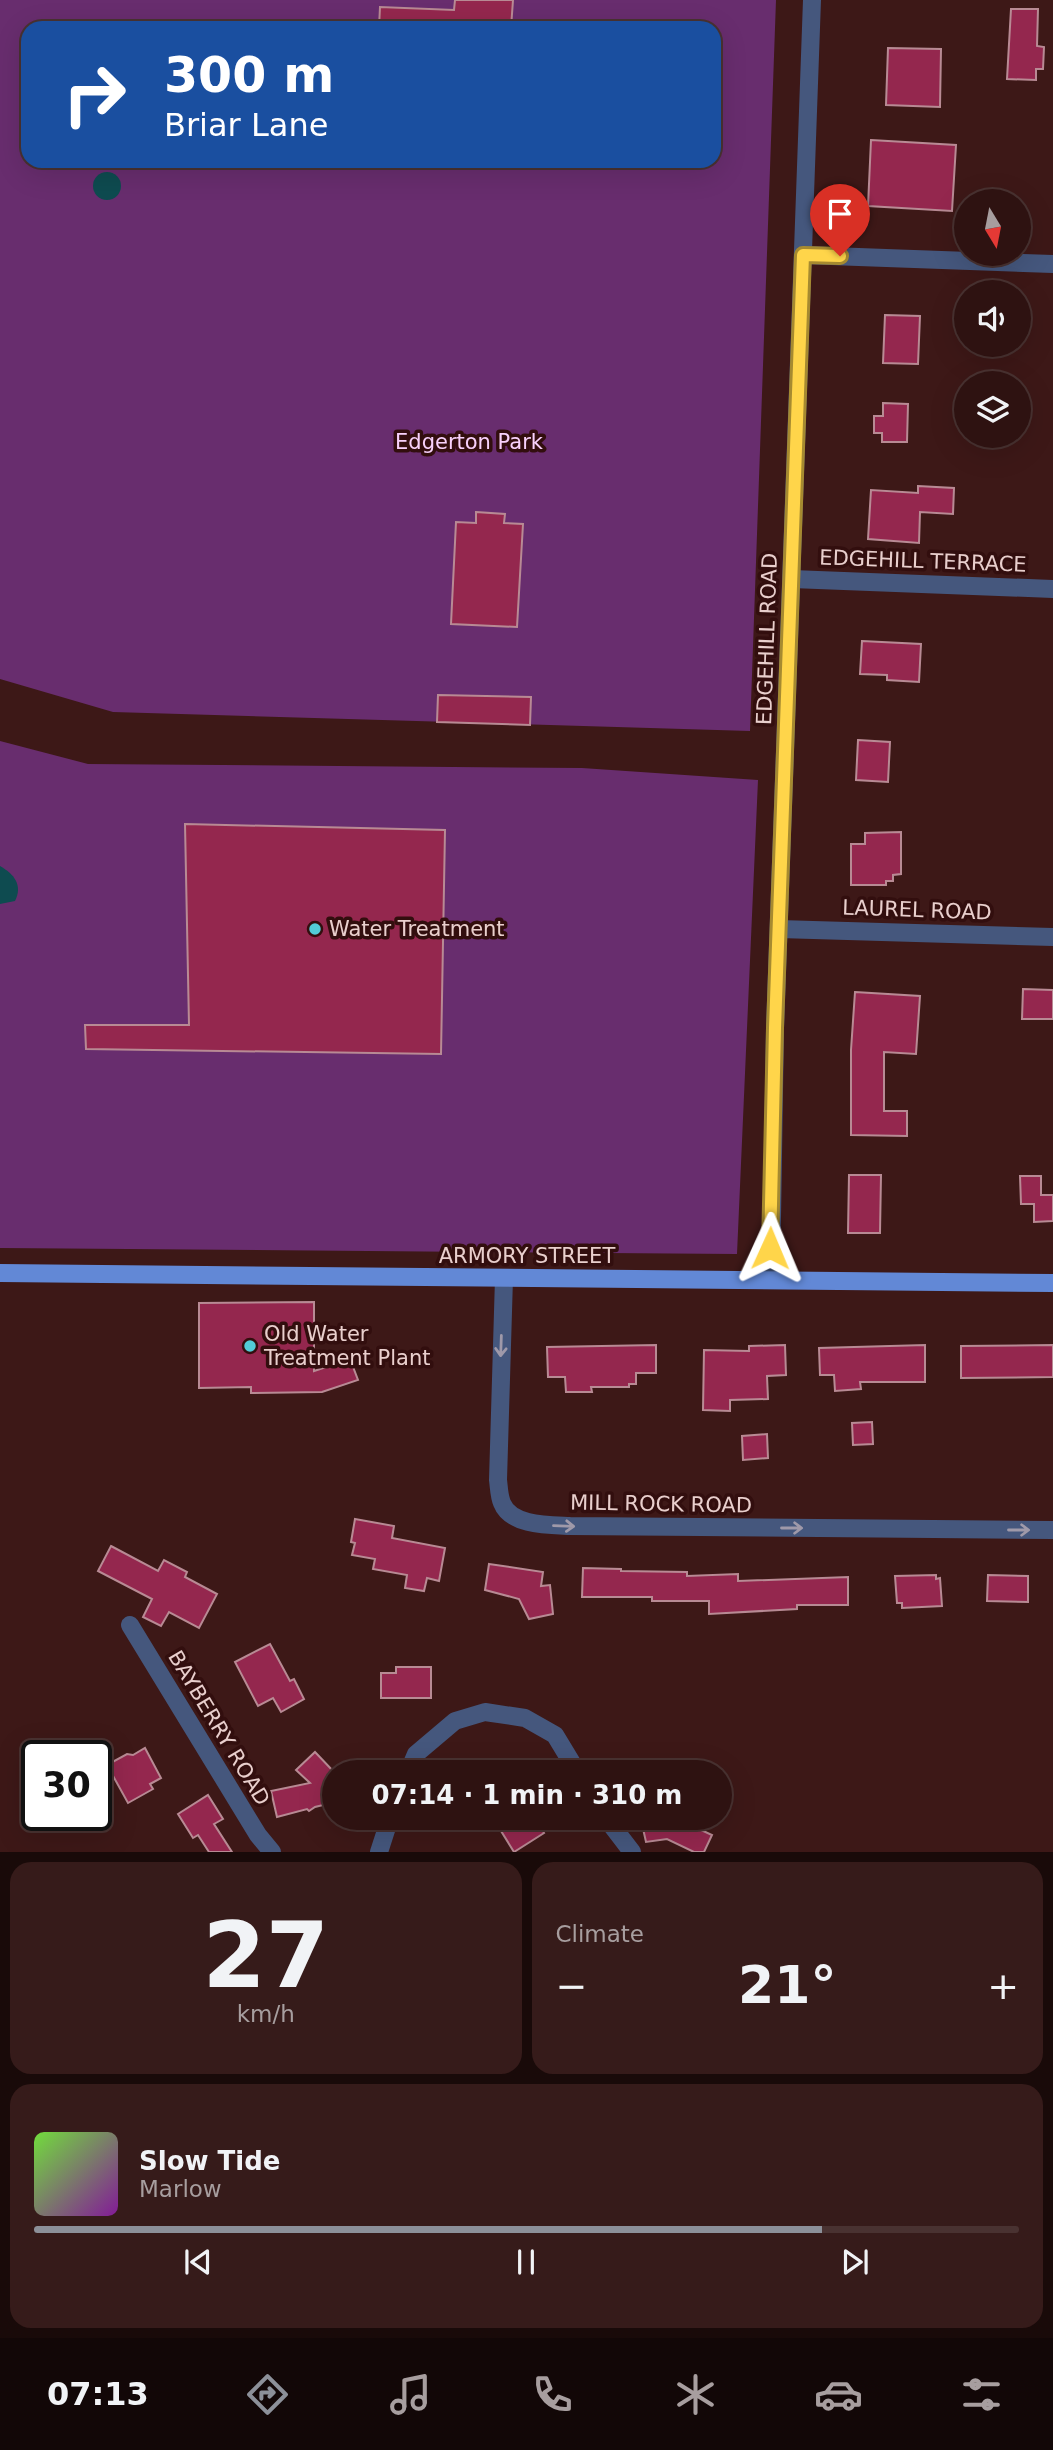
<!DOCTYPE html>
<meta charset="utf-8">
<style>
body{margin:0;font-family:"DejaVu Sans",sans-serif;background:#361b1a;color:#f1f3f6;height:100vh;display:flex;flex-direction:column;font-size:26px;white-space:nowrap}
*{box-sizing:border-box;margin:0}
p{font-size:23px;color:#a79e9f}
.icon{flex:none;width:38px;height:38px;fill:none;stroke:currentColor;stroke-width:2;stroke-linecap:round;stroke-linejoin:round}
.map{position:relative;height:1852px;overflow:hidden}
.details{display:flex;flex-direction:column;gap:10px;padding:10px;background:#190a09;flex:1}
.details>*{flex:none}
.guide{position:absolute;left:21px;top:21px;width:700px;height:147px;border-radius:21px;box-shadow:0 7px 28px #0002,0 0 0 2px #493231;background:#1a4fa0;color:#fff;overflow:hidden}
.needle{width:46px;rotate:170deg}
.tools{position:absolute;left:954px;top:189px;display:grid;gap:14px}
.tools a{display:grid;place-items:center;width:77px;height:77px;border-radius:50%;background:#2e1211;box-shadow:0 7px 28px #0002,0 0 0 2px #493231;font-size:35px}
.speed{position:absolute;left:21px;top:1740px;display:flex;gap:14px;font-size:35px;font-weight:700;text-align:center}
.speed>*{display:grid;place-content:center;width:91px;height:91px;border-radius:50%;background:#2e1211;box-shadow:0 7px 28px #0002,0 0 0 2px #493231;line-height:1}
.speed .limit{border:4px solid #111;border-radius:10px;background:#fff;color:#111}
.pin{position:absolute;display:grid;place-items:center;width:60px;height:60px;color:#fff;margin:-72px -30px;border-radius:50% 50% 50% 0;rotate:-45deg;box-shadow:0 0 7px #0007}
.pin .icon{rotate:45deg}
.me{position:absolute;width:77px;margin:-38px;rotate:1deg;stroke-linejoin:round;filter:drop-shadow(0 0 5px #0008)}
.turn{display:flex;align-items:center;gap:24px;height:147px;padding:0 28px;font-size:32px}
.turn .icon{width:91px;height:91px;stroke-width:2.5}
.turn b{display:block;font-size:49px;line-height:60px}
.big{font-size:52px;font-weight:700;line-height:1.1}
.details .widget{flex:1;display:flex;flex-direction:column;justify-content:center;gap:10px;min-width:0;padding:0 24px;border-radius:21px;background:#361b1a}
.details .dial{align-items:center;gap:0}
.dial b{font-size:91px;line-height:1}
.song{display:flex;align-items:center;gap:21px}
.cover{width:84px;height:84px;border-radius:10px;background:linear-gradient(135deg,hsl(100 70% 55%),hsl(290 70% 35%))}
.played{height:7px;border-radius:4px;background:linear-gradient(90deg,#8c9099 80%,#493231 80%)}
.keys{display:flex;justify-content:space-around;direction:ltr}
.heat{display:flex;justify-content:space-between;align-items:center;font-size:38px;direction:ltr}
.details .tiles{flex:1;display:grid;gap:10px;grid-template-columns:1fr 1fr}
.widget:last-child{grid-column:span 2}
.trip{position:absolute;left:322px;top:1760px;width:410px;height:70px;border-radius:35px;background:#2e1211;box-shadow:0 7px 28px #0002,0 0 0 2px #493231;font-weight:700;line-height:70px;text-align:center}
.menu{display:flex;height:112px;justify-content:space-around;align-items:center;background:#120707;color:#a79e9f}
.menu .icon{width:49px;height:49px}
.menu .selected{color:#8c9099}
.menu b{font-size:32px;color:#f1f3f6}
.map>svg:first-child{display:block}
.green{fill:#682d6e;fill-rule:evenodd}
.water{fill:#0e4b50}
.building{fill:#94274e;stroke:#b88a94;stroke-width:2}
.lines{fill:none;stroke-linecap:round;stroke-linejoin:round}
.minor{stroke:#45577d;stroke-width:18}
.major{stroke:#6288d6;stroke-width:18}
.oneway{stroke:#9f99a9}
.route-casing{stroke:#a68a30;stroke-width:18}
.route{stroke:#ffd54a;stroke-width:12}
.poi-dot{fill:#52cbd7;stroke:#320e0e;stroke-width:2.5}
.labels{text-anchor:middle;dominant-baseline:central;stroke-width:7;stroke-linejoin:round;paint-order:stroke}
.park-label{font-size:21px;fill:#f8d1fb;stroke:#320e0e}
.street-label{font-size:21px;fill:#e9cfcd;stroke:#320e0e}
.poi-label{font-size:21px;fill:#e9cfcd;stroke:#320e0e;text-anchor:start}
</style>
<div class="map">
<svg width="1053" height="1852" viewBox="0 0 1053 1852">
<rect width="100%" height="100%" fill="#3d1817"/>
<g class="green">
<path d="M 0,0 L 776,0 L 750,731 L 113,712 L 0,679 ZM 28,28 L 714,28 L 714,161 L 28,161 Z"/>
<polygon points="0,741 88,764 582,768 758,780 737,1254 0,1248"/>
</g>
<g class="water">
<circle cx="107" cy="186" r="14"/>
<path d="M 0,866 C 14,874 23,885 15,901 L 0,904 Z"/>
</g>
<g class="building">
<polygon points="455,0 513,0 511,28 379,28 380,7 454,10"/>
<polygon points="1011,9 1038,9 1037,46 1044,47 1043,69 1036,69 1036,80 1007,79"/>
<polygon points="888,48 941,49 940,107 886,105"/>
<polygon points="871,140 956,145 952,211 868,206"/>
<polygon points="885,315 920,316 918,364 883,363"/>
<polygon points="883,403 908,404 907,442 882,442 882,433 874,433 874,416 883,416"/>
<polygon points="918,486 954,488 953,514 920,512 919,543 868,539 871,490 918,493"/>
<polygon points="476,512 505,514 504,523 523,524 517,627 451,624 456,522 476,523"/>
<polygon points="862,641 921,644 919,682 887,680 887,675 860,674"/>
<polygon points="438,695 531,697 530,725 437,722"/>
<polygon points="858,740 890,742 888,782 856,780"/>
<polygon points="185,824 445,830 441,1054 86,1049 85,1025 189,1025"/>
<polygon points="901,832 901,874 893,875 893,881 886,881 886,885 851,885 851,844 865,844 865,833"/>
<polygon points="1023,989 1053,990 1053,1019 1022,1019"/>
<polygon points="855,992 920,996 916,1054 884,1052 884,1111 907,1111 907,1136 851,1135 851,1050"/>
<polygon points="849,1175 881,1175 880,1233 848,1233"/>
<polygon points="1020,1176 1041,1176 1041,1195 1053,1195 1053,1221 1034,1222 1034,1204 1021,1204"/>
<polygon points="314,1302 314,1371 350,1359 358,1380 322,1392 251,1393 251,1387 199,1388 199,1303"/>
<polygon points="656,1345 656,1373 636,1373 636,1384 629,1384 629,1387 591,1387 592,1392 566,1392 565,1377 548,1377 547,1347"/>
<polygon points="785,1345 786,1375 767,1376 768,1399 730,1400 730,1411 703,1410 704,1350 749,1351 749,1346"/>
<polygon points="925,1345 925,1382 860,1382 861,1389 835,1391 834,1375 820,1375 819,1348"/>
<polygon points="1053,1345 1053,1377 961,1378 961,1346"/>
<polygon points="872,1422 873,1444 853,1445 852,1423"/>
<polygon points="767,1434 768,1458 743,1460 742,1436"/>
<polygon points="355,1519 394,1526 392,1538 445,1548 439,1581 427,1578 424,1591 405,1588 407,1575 373,1569 375,1559 352,1555 355,1543 351,1542"/>
<polygon points="111,1546 158,1571 164,1560 187,1572 185,1577 217,1594 199,1628 169,1612 161,1626 143,1617 152,1599 98,1571"/>
<polygon points="489,1564 543,1572 541,1586 550,1585 553,1614 529,1619 519,1599 485,1590"/>
<polygon points="583,1568 621,1569 621,1571 687,1572 687,1576 738,1574 738,1581 848,1577 848,1605 797,1605 797,1609 709,1614 709,1601 652,1601 652,1597 582,1597"/>
<polygon points="936,1575 936,1579 940,1578 942,1606 902,1608 902,1603 897,1603 895,1576"/>
<polygon points="988,1575 1028,1576 1028,1602 987,1601"/>
<polygon points="270,1644 290,1681 294,1679 304,1699 281,1712 273,1698 258,1706 235,1662"/>
<polygon points="396,1667 431,1667 431,1698 381,1698 381,1673 396,1673"/>
<polygon points="145,1748 161,1778 150,1784 153,1789 128,1803 107,1765 127,1754 133,1755"/>
<polygon points="315,1752 334,1772 334,1806 331,1803 315,1807 309,1811 307,1809 277,1817 271,1791 310,1783 296,1770"/>
<polygon points="208,1795 223,1819 214,1824 232,1852 209,1852 198,1835 193,1838 178,1814"/>
<polygon points="493,1818 534,1818 544,1833 514,1852"/>
<polygon points="675,1818 712,1835 704,1852 694,1852 667,1839 646,1842 642,1824"/>
</g>
<g class="lines">
<g class="minor">
<polyline points="803,255 1053,264"/>
<polyline points="792,579 1053,589"/>
<polyline points="779,929 1053,937"/>
<path d="M 504,1278 L 498,1480 C 499,1487 499,1496 502,1503 C 511,1526 549,1525 570,1526 L 1053,1530"/>
<polyline points="771,1280 775,1028 812,0"/>
<polyline points="130,1625 258,1835 272,1852"/>
<polyline points="408,1773 416,1754 455,1721 485,1712 525,1718 555,1735 578,1773"/>
<polyline points="606,1818 632,1852"/>
<polyline points="379,1852 390,1818"/>
</g>
<polyline class="major" points="0,1273 1053,1283"/>
</g>
<defs><path id="oneway-shaft" d="M-6 0H5M1.5-3L5.5 0L1.5 3" fill="none" stroke-width="1.6" stroke-linecap="round" stroke-linejoin="round" transform="scale(1.75)"/></defs>
<g class="oneway">
<use href="#oneway-shaft" transform="translate(501 1346) rotate(92)"/>
<use href="#oneway-shaft" transform="translate(564 1526) rotate(2)"/>
<use href="#oneway-shaft" transform="translate(792 1528)"/>
<use href="#oneway-shaft" transform="translate(1019 1530)"/>
</g>
<g class="lines">
<defs>
<polyline id="route" points="770,1248 775,1028 803,255 840,256"/>
</defs>
<use href="#route" class="route-casing"/>
<use href="#route" class="route"/>
</g>
<g class="poi-dot">
<circle cx="315" cy="929" r="7"/>
<circle cx="250" cy="1346" r="7"/>
</g>
<g class="labels">
<g class="park-label">
<text x="469" y="442">Edgerton Park</text>
</g>
<g class="street-label">
<text transform="translate(923 561) rotate(2)">EDGEHILL TERRACE</text>
<text transform="translate(767 639) rotate(-88)">EDGEHILL ROAD</text>
<text transform="translate(917 910) rotate(2)">LAUREL ROAD</text>
<text x="527" y="1256">ARMORY STREET</text>
<text transform="translate(661 1504) rotate(1)">MILL ROCK ROAD</text>
<text transform="translate(219 1728) rotate(59)">BAYBERRY ROAD</text>
</g>
<g class="poi-label">
<text x="329" y="929">Water Treatment</text>
<text x="264" y="1334">Old Water<tspan x="264" dy="24">Treatment Plant</tspan></text>
</g>
</g>
</svg>
<div class="tools">
<a><svg class="needle" viewBox="-14 -14 28 28"><path d="M0-13l5 13h-10z" fill="#e53935"/><path d="M0 13l5-13h-10z" fill="#a79e9f"/></svg></a>
<a><svg class="icon" aria-label="sound" viewBox="0 0 24 24"><path d="M4 9h4l5-4v14l-5-4H4zM17 9q2 3 0 6"/></svg></a>
<a><svg class="icon" aria-label="layers" viewBox="0 0 24 24"><path d="M12 4l9 5-9 5-9-5zM3 14l9 5 9-5"/></svg></a>
</div>
<div class="speed"><div class="limit">30</div></div>
<div class="pin" style="left:840px;top:256px;background:#d93025"><svg class="icon" aria-label="arrive" viewBox="0 0 24 24"><path d="M6 21V4h12l-3 4 3 4H6"/></svg></div>
<svg class="me" style="left:770px;top:1248px" viewBox="-20 -20 40 40"><path d="M0-17L14 15 0 8-14 15z" fill="#ffd54a" stroke="#fff" stroke-width="4"/></svg>
<div class="trip">07:14 · 1 min · 310 m</div>
<div class="guide">
<div class="turn"><svg class="icon" aria-label="right" viewBox="0 0 24 24"><path d="M7 20v-9h11M14 6l5 5-5 5"/></svg><div><b>300 m</b>Briar Lane</div></div>
</div>
</div>
<section class="details">
<div class="tiles">
<div class="widget dial"><b>27</b><p>km/h</p></div>
<div class="widget"><p>Climate</p>
<div class="heat"><a>−</a><b class="big">21°</b><a>+</a></div>
</div>
<div class="widget">
<div class="song"><i class="cover"></i><div><b>Slow Tide</b><p>Marlow</p></div></div>
<div class="played"></div>
<div class="keys"><svg class="icon" aria-label="previous" viewBox="0 0 24 24"><path d="M18 5L8 12l10 7zM5 5v14"/></svg><svg class="icon" aria-label="pause" viewBox="0 0 24 24"><path d="M8 5v14M16 5v14"/></svg><svg class="icon" aria-label="next" viewBox="0 0 24 24"><path d="M6 5l10 7-10 7zM19 5v14"/></svg></div>
</div>
</div>
</section>
<nav class="menu">
<b>07:13</b>
<svg class="icon selected" aria-label="directions" viewBox="0 0 24 24"><path d="M12 3l9 9-9 9-9-9zM9 14v-3h6M13 9l2 2-2 2"/></svg>
<svg class="icon" aria-label="music" viewBox="0 0 24 24"><path d="M9 18V5l10-2v13"/><circle cx="6" cy="18" r="3"/><circle cx="16" cy="16" r="3"/></svg>
<svg class="icon" aria-label="phone" viewBox="0 0 24 24"><path d="M5 4h4l2 5-3 2q2 4 5 5l2-3 5 2v4C11 20 4 13 5 4z"/></svg>
<svg class="icon" aria-label="climate" viewBox="0 0 24 24"><path d="M12 3v18M4 7l16 10M4 17L20 7"/></svg>
<svg class="icon" aria-label="car" viewBox="0 0 24 24"><path d="M5 17H2v-5l4-1 3-4h7l3 4 3 1v5h-3M9 17h6M6 11h13"/><circle cx="7" cy="17" r="2"/><circle cx="17" cy="17" r="2"/></svg>
<svg class="icon" aria-label="filters" viewBox="0 0 24 24"><path d="M4 7h16M4 17h16"/><circle cx="9" cy="7" r="2"/><circle cx="15" cy="17" r="2"/></svg>
</nav>
